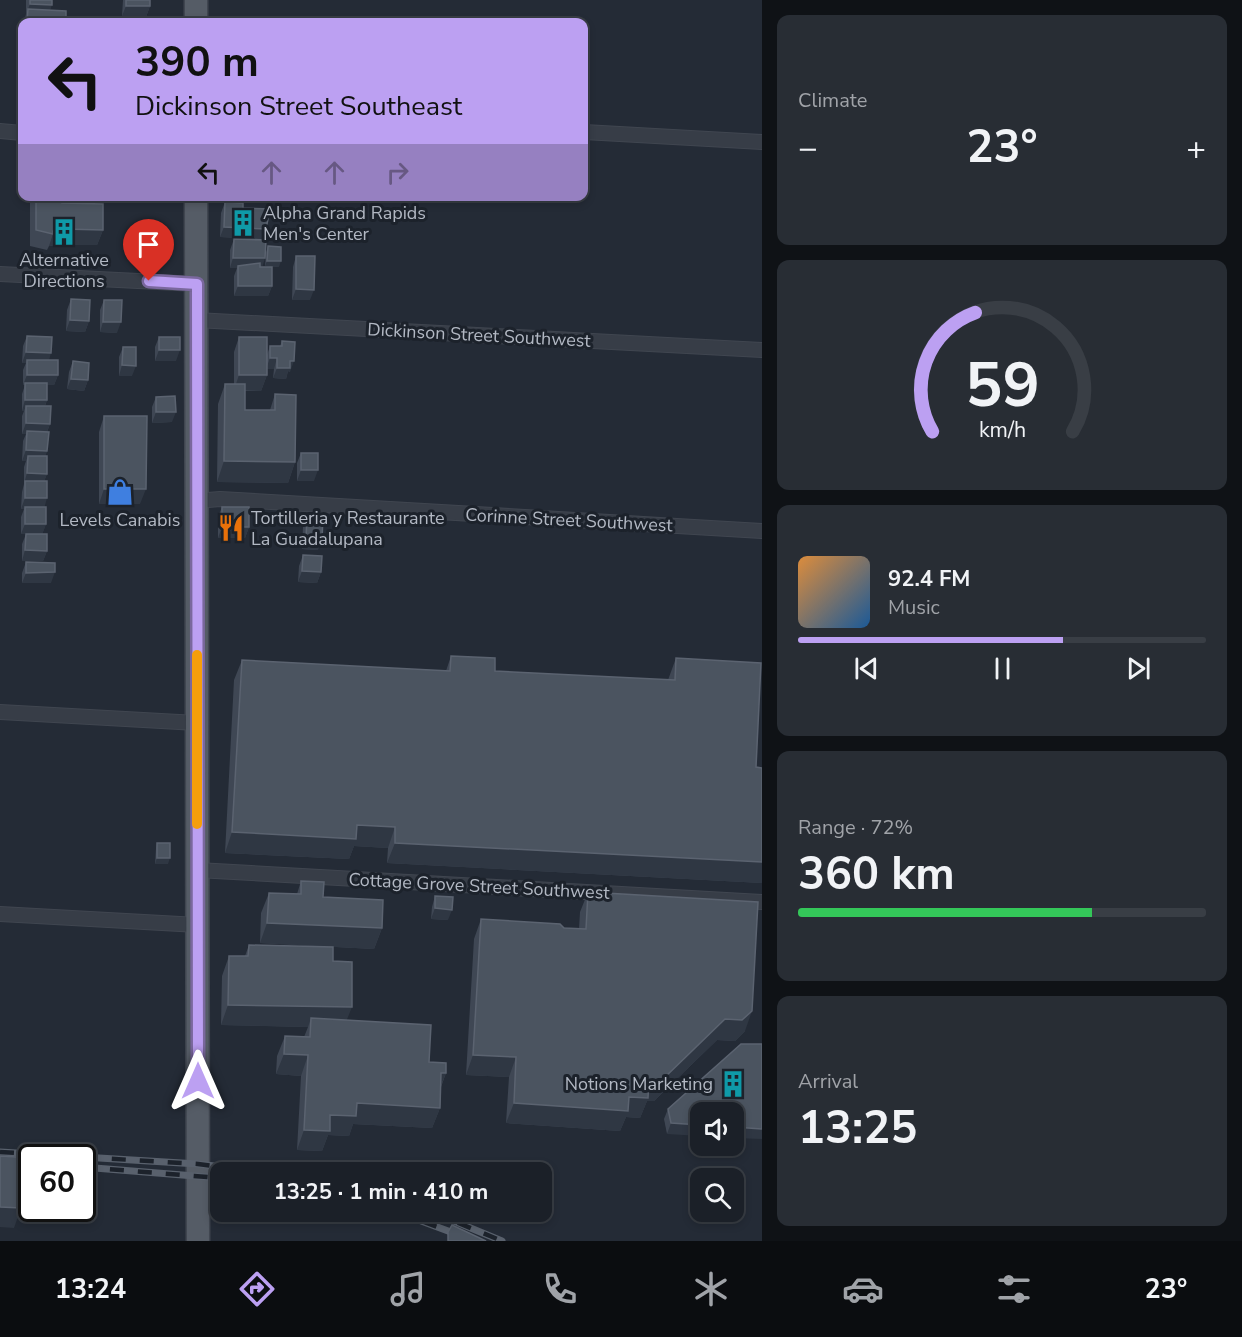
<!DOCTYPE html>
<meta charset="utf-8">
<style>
body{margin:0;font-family:"Nunito Sans",sans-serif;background:#282d34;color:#f1f3f6;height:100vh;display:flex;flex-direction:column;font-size:22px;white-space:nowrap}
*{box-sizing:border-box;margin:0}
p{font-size:20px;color:#a0a3a8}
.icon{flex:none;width:33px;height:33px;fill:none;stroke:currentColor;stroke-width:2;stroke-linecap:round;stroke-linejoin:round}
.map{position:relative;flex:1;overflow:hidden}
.sheet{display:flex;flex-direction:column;gap:15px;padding:15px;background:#0f1216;width:480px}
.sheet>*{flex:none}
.top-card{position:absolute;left:18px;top:18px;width:570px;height:183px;border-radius:12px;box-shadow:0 3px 9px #0003,0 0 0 2px #393e45;background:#bca0f2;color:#111;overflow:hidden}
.buttons{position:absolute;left:690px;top:1102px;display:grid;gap:12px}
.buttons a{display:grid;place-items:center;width:54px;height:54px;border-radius:12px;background:#1b2028;box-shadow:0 3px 9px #0003,0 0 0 2px #393e45;font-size:30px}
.speed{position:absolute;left:18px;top:1144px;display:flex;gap:12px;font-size:30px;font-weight:700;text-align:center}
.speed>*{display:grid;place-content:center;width:78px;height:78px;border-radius:50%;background:#1b2028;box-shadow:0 3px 9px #0003,0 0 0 2px #393e45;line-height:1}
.speed .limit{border:3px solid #111;border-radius:9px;background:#fff;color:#111}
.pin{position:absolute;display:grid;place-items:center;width:51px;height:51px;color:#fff;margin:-62px -26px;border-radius:50% 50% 50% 0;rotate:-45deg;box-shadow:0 0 6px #0007}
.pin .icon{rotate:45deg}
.me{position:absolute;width:66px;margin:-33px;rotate:0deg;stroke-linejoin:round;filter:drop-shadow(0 0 4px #0008)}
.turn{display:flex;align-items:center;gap:21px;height:126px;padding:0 18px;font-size:27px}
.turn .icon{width:78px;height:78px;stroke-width:2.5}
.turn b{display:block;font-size:42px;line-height:51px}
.lanes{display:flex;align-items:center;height:57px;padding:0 18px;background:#0003;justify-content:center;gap:30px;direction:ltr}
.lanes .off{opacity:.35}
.big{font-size:45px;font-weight:700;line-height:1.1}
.sheet .tile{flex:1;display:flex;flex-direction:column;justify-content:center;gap:9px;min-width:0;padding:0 21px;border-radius:12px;background:#282d34}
.sheet .dial{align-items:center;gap:0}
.dial svg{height:156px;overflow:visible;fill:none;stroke:#393e45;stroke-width:7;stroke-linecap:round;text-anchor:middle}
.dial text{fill:#f1f3f6;stroke:none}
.song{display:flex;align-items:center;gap:18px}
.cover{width:72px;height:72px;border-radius:9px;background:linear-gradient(135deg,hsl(30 70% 55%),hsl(210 70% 35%))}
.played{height:6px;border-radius:3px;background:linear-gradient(90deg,#bca0f2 65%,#393e45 65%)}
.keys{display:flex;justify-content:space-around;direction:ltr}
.heat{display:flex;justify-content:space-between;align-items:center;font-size:33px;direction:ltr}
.charge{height:9px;border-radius:4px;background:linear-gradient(90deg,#34c759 72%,#393e45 0)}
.trip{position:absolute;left:210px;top:1162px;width:342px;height:60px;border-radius:12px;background:#1b2028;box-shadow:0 3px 9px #0003,0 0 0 2px #393e45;font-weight:700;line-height:60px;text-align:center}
.tab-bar{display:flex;height:96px;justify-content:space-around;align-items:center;background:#0b0d10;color:#a0a3a8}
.tab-bar .icon{width:42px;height:42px}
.tab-bar .active{color:#bca0f2}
.tab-bar b{font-size:27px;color:#f1f3f6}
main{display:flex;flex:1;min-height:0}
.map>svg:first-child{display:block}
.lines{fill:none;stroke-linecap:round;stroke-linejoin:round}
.street-casing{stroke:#404650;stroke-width:16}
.primary-casing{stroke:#404650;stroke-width:25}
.street{stroke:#373d47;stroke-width:14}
.primary{stroke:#555c66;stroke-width:22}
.rail-casing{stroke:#59616d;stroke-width:7}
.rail{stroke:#1c222b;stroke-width:4.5;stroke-dasharray:14;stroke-linecap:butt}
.wall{fill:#3f4754}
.shaded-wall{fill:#2f3743}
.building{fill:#4b5460;stroke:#5b6370;stroke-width:1.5}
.route-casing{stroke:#7a689d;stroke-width:15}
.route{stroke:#bca0f2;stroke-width:10}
.slow{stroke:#f59e0b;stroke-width:10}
.labels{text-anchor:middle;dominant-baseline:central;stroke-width:6;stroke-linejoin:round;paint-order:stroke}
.poi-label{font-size:18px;fill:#b2b8c3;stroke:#1c222b;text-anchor:start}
.street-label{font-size:18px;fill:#b2b8c3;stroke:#1c222b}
</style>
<main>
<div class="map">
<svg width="762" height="1241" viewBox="0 0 762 1241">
<rect width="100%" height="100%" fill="#242b36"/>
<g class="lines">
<defs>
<g id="street">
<polyline points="0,131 22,133"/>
<polyline points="584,132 762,142"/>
<polyline points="0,274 197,284"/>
<polyline points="196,320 762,350"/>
<polyline points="196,501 220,499 762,531"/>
<polyline points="0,712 197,723"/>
<polyline points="197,870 762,902"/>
<polyline points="0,914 198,925"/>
</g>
<g id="primary">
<polyline points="196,0 196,22"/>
<polyline points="196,196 198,1241"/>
</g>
</defs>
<use href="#street" class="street-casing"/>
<use href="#primary" class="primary-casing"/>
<use href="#street" class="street"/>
<use href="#primary" class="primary"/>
<defs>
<g id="rail">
<polyline points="0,1152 198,1164 271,1173"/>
<polyline points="82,1167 220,1178"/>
<polyline points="397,1212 475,1241"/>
<polyline points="432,1212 502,1241"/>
</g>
</defs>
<use href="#rail" class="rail-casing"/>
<use href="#rail" class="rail"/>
</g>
<g class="wall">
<polygon points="26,0 52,0 50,10 66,22 24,22 26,14"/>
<polygon points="123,0 150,0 150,6 146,17 122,16"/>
<polygon points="30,196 91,196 88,204 103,230 97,245 57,245 49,246 47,250 30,246"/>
<polygon points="225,202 243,208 263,239 220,237 221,213"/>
<polygon points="234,239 262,267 272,286 268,296 234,296 234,276 237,268 230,268 230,250"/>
<polygon points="268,246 279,267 265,266 266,252"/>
<polygon points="296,256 310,300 292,300 293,267"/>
<polygon points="71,299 89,321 85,332 66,331 67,310"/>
<polygon points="104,300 117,333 100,332 100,310"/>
<polygon points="27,336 49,360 58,375 54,385 47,385 47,400 45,406 50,424 47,432 47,451 45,456 47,474 44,481 44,507 46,524 42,534 47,551 43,561 22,561 22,544 26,534 21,534 21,517 24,509 21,509 22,492 24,484 24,467 26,461 22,461 23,441 26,434 22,434 22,416 24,411 22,411 22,394 25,385 23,385 23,370 26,363 22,363 23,346"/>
<polygon points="159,337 176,361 155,361 155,347"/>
<polygon points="239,337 267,355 270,346 280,346 282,341 290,372 288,371 286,379 273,378 274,369 267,369 267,375 261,391 245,391 245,410 270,410 275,394 295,462 288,483 217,482 218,404 225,384 234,384 234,352"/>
<polygon points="123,347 132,376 119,376 119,357"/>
<polygon points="73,361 88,380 84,391 67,389 69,372"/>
<polygon points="156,397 172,422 152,423 152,407"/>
<polygon points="104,416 140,504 99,504 99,432"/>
<polygon points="301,453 314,481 297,481 297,463"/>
<polygon points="222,507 249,527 245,538 218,538 218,517"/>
<polygon points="307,515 318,550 302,549 303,526"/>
<polygon points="303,555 321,572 317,583 298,582 299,566"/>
<polygon points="26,562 51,583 22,583 22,573"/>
<polygon points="451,656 495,671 668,680 676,658 756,767 762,768 762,883 387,863 388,848 354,846 349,859 225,853 234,680 242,660 446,671"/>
<polygon points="157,843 168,864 155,864 156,848"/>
<polygon points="301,881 323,897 382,928 374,949 260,943 261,913 269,893 297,894"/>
<polygon points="588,892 745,1031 735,1041 717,1040 654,1101 647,1101 640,1118 626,1117 620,1131 506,1123 509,1077 466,1075 474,939 481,919 579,929 580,912"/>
<polygon points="435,896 448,920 431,919 432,907"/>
<polygon points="249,945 333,961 347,1020 429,1062 446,1073 441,1087 440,1108 432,1128 353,1124 349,1136 328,1135 322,1151 297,1150 301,1076 276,1074 277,1056 285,1036 304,1037 308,1027 221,1025 222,976 229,956 245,956"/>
<polygon points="741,1044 667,1134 664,1119 668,1109"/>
</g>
<g class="shaded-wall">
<polygon points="30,4 52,5 48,15 28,9"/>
<polygon points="126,6 150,6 146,17 122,16"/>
<polygon points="62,196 91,196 86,211 56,211"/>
<polygon points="224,227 266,229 263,239 220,237"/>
<polygon points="63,229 103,230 97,245 57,245 49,246 53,234 53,231"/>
<polygon points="233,258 265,258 262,268 238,266 237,268 230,268"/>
<polygon points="267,261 281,261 279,267 265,266"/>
<polygon points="238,286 272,286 268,296 234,296"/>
<polygon points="296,289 314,290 310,300 292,300"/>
<polygon points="70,320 89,321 85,332 66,331"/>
<polygon points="103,322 121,322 117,333 100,332"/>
<polygon points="159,350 180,350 176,361 155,361"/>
<polygon points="26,352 51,353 48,364 27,360 26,363 22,363"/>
<polygon points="270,358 277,358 274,369 266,369"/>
<polygon points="290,361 294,361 290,372 288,371 286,379 273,378 277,368"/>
<polygon points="122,365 136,366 132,376 119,376"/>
<polygon points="27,375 58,375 54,385 25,385 25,383 25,385 23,385"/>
<polygon points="239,375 267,375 261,391 234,390"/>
<polygon points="71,379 88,380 84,391 67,389"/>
<polygon points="25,400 47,400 43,411 26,406 24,411 22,411"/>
<polygon points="156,412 176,412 172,422 152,423"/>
<polygon points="26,423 50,424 46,434 27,431 26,434 22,434"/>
<polygon points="26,450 47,451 44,461 28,456 26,461 22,461"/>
<polygon points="224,461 295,462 288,483 217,482"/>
<polygon points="301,470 318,470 314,481 297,481"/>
<polygon points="27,473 47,474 43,484 25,481 24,484"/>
<polygon points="104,489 146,489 140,504 99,504"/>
<polygon points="25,498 47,498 44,509 25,507 24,509 21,509"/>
<polygon points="25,524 46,524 42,535 21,534"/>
<polygon points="222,527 249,527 245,538 218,538"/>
<polygon points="306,539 322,540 318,550 302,549"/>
<polygon points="25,550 47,551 43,561 22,561"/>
<polygon points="302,571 321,572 317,583 298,582"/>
<polygon points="55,572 51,583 22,583 26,573"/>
<polygon points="357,825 395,827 388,848 354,846 349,859 225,853 232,832"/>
<polygon points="395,843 762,862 762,883 387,863"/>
<polygon points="157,858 170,858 168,864 155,864"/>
<polygon points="435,908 452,910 448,920 431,919"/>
<polygon points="267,923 382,928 374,949 260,943"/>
<polygon points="228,1005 352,1007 344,1027 311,1018 308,1027 221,1025"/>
<polygon points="752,1011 745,1031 735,1041 717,1040 654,1101 647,1101 640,1118 626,1117 620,1131 506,1123 514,1103 629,1097 725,1019"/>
<polygon points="284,1054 308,1055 301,1076 276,1074"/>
<polygon points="473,1055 516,1057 509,1077 466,1075"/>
<polygon points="441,1073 446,1073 438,1093"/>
<polygon points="357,1103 440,1108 432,1128 353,1124 349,1136 328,1135 322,1151 297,1150 304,1130 330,1115"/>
<polygon points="671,1123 700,1125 700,1136 667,1134"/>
<polygon points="734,1127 762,1129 762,1139 734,1138"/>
<polygon points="23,1176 32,1176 32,1197 16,1196"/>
<polygon points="0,1207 21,1208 14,1228 0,1227"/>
</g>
<g class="building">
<polygon points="30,0 52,0 52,5 30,4"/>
<rect x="126" y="0" width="24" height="6"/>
<polygon points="28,9 66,11 66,22 27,22"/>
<polygon points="36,196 62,196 62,203 103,204 103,230 63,229 53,231 53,234 36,230"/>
<polygon points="225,202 243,203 243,208 270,209 266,229 224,227"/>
<polygon points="234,239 266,240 265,258 233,258"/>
<polygon points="268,246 281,247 281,261 267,261"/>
<polygon points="296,256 315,256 314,290 296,289"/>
<polygon points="260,263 260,267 272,267 272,286 238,286 238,266"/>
<polygon points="71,299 90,300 89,321 70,320"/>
<polygon points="104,300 122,300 121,322 103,322"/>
<polygon points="27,336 52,337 51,353 26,352"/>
<rect x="159" y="337" width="21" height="13"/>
<rect x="239" y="337" width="28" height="38"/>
<polygon points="282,341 295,342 294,361 290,361 290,368 277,368 277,358 270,358 270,346 282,346"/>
<polygon points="123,347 136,347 136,366 122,365"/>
<rect x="27" y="360" width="31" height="15"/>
<polygon points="73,361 89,363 88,380 71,379"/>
<rect x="25" y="383" width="22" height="17"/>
<polygon points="225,384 245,384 245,410 275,410 275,394 296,395 295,462 224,461"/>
<polygon points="175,396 176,412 156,412 156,397"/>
<polygon points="26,406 51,406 50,424 26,423"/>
<polygon points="104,416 147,416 146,489 104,489"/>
<polygon points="27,431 49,432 47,451 26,450"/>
<rect x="301" y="453" width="17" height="17"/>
<polygon points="28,456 47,456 47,474 27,473"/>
<rect x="25" y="481" width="22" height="17"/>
<rect x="25" y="507" width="21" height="17"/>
<rect x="222" y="507" width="27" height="20"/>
<polygon points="307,515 323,516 322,540 306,539"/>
<polygon points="26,534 47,534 47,551 25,550"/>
<polygon points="303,555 322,556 321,572 302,571"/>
<polygon points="26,562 55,563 55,572 26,573"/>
<polygon points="451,656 495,658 495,671 675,680 676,658 761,663 756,767 762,768 762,862 395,843 395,827 357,825 356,839 232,832 242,660 450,671"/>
<rect x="157" y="843" width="13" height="15"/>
<polygon points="301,881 324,882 323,897 383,900 382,928 267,923 269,893 301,894"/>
<polygon points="588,892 758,902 752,1011 742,1020 725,1019 661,1081 649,1080 648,1098 629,1097 628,1111 514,1103 516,1057 473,1055 481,919 560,924 564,928 586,929"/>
<polygon points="435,896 453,897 452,910 435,908"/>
<polygon points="249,945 333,947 333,961 352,962 352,1007 228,1005 229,956 248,956"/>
<polygon points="311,1018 431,1025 429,1062 446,1063 446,1073 441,1073 440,1108 357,1103 356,1116 330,1115 330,1131 304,1130 308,1055 284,1054 285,1036 310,1037"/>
<polygon points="741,1044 762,1044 762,1129 734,1127 734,1113 700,1113 700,1125 671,1123 668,1109"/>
<polygon points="0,1156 34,1158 32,1158 32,1176 23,1176 21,1208 0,1207"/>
<polygon points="452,1225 486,1241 448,1241 448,1232"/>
</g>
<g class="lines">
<defs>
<polyline id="route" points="149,281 197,284 198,1081"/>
</defs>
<use href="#route" class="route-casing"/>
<use href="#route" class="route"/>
<polyline class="slow" points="197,655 197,824"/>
</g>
<defs>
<symbol id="building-bare" viewBox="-9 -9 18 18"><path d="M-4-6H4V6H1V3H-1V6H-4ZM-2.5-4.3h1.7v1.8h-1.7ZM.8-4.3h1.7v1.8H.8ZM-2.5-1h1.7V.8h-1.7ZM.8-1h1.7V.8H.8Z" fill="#0f9aa8" stroke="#1c222b" stroke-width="2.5" paint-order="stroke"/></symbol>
<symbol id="shop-bare" viewBox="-9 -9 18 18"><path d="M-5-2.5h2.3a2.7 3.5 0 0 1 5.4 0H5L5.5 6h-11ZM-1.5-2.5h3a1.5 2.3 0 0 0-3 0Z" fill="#3f7fe0" stroke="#1c222b" stroke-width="2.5" paint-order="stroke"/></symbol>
<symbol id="restaurant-bare" viewBox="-9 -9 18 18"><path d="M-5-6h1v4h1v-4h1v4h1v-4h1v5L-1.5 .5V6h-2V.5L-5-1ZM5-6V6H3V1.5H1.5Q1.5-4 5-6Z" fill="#e8710a" stroke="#1c222b" stroke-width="2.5" paint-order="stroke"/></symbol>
</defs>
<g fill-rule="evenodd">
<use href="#building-bare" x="224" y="204" width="38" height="38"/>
<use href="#building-bare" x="45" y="213" width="38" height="38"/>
<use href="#shop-bare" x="101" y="473" width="38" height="38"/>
<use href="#restaurant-bare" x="212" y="509" width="38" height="38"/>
<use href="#building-bare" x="714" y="1065" width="38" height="38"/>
</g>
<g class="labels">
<g class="poi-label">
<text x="263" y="213">Alpha Grand Rapids<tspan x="263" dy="21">Men's Center</tspan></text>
<text x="64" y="260" text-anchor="middle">Alternative<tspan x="64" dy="21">Directions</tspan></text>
<text x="251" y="518">Tortilleria y Restaurante<tspan x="251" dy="21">La Guadalupana</tspan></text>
<text x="120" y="520" text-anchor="middle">Levels Canabis</text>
<text x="713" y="1084" text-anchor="end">Notions Marketing</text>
</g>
<g class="street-label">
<text transform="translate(479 335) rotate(3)">Dickinson Street Southwest</text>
<text transform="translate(569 520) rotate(3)">Corinne Street Southwest</text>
<text transform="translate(479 886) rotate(3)">Cottage Grove Street Southwest</text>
</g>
</g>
</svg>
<div class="buttons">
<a><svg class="icon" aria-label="sound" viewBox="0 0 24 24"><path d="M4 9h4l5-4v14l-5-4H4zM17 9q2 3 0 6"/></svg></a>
<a><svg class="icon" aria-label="search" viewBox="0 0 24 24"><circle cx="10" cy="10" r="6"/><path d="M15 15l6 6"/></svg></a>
</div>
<div class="speed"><div class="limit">60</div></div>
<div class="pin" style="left:149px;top:281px;background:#d93025"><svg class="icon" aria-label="arrive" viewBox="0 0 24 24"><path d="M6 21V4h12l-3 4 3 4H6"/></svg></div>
<svg class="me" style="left:198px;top:1081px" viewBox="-20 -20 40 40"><path d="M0-17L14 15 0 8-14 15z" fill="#bca0f2" stroke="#fff" stroke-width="4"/></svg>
<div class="trip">13:25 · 1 min · 410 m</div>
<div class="top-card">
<div class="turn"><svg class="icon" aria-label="left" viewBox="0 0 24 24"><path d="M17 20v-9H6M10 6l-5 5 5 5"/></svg><div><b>390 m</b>Dickinson Street Southeast</div></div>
<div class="lanes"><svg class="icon" aria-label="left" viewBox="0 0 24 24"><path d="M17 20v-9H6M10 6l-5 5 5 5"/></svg><svg class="icon off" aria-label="ahead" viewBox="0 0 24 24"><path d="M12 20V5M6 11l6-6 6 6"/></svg><svg class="icon off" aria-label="ahead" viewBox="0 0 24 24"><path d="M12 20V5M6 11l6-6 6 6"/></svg><svg class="icon off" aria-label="right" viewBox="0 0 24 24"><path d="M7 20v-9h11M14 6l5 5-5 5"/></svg></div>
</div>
</div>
<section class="sheet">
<div class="tile"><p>Climate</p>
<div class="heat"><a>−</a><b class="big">23°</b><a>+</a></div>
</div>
<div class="tile dial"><svg viewBox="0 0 100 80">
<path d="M14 69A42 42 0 1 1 86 69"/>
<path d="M14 69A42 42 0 0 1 36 8" stroke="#bca0f2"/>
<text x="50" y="56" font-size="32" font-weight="700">59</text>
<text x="50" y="72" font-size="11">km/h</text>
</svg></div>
<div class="tile">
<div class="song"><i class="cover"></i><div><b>92.4 FM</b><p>Music</p></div></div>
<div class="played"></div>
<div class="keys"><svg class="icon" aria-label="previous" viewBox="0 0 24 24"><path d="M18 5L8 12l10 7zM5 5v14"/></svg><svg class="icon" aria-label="pause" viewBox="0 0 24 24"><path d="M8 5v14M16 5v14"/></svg><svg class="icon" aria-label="next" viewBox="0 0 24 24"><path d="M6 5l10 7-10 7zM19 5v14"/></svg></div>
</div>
<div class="tile"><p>Range · 72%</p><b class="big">360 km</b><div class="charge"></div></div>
<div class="tile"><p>Arrival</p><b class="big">13:25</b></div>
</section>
</main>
<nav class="tab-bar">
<b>13:24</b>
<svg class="icon active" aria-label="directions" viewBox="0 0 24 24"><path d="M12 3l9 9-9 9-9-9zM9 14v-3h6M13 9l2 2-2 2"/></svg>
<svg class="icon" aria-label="music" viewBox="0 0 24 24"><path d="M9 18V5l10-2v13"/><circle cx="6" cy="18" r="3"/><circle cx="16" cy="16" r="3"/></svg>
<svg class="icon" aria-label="phone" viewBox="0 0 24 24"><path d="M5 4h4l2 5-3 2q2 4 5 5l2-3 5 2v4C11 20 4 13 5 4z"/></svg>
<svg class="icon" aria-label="climate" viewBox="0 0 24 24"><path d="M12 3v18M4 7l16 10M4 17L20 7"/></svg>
<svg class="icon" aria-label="car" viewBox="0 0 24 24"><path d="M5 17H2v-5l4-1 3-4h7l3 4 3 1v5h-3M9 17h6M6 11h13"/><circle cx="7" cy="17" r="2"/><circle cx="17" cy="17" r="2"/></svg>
<svg class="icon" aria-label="filters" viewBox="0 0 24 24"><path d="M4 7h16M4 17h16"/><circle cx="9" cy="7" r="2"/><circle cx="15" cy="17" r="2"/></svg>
<b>23°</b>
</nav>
